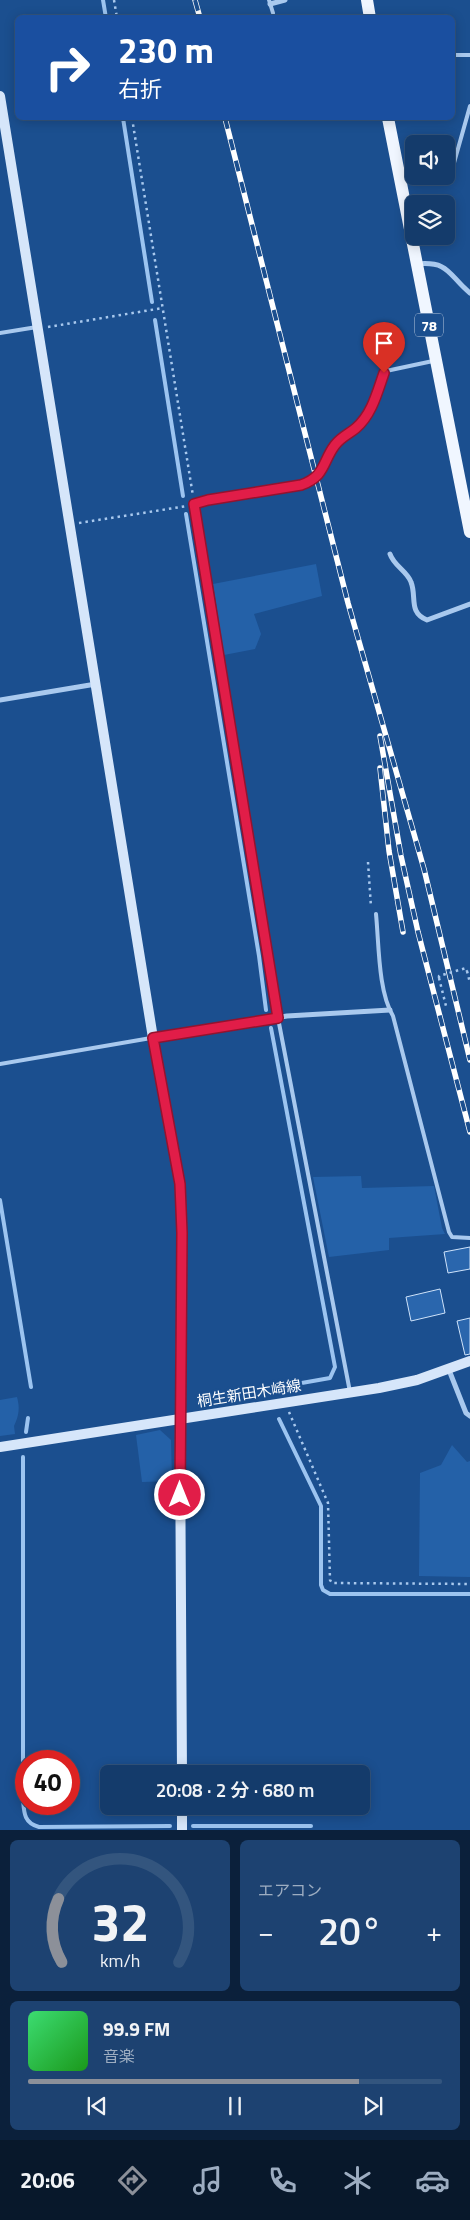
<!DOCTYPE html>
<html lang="ja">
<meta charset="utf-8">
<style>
body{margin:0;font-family:"Titillium Web","Noto Sans JP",sans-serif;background:#1d4271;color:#f1f3f6;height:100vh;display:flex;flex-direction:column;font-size:19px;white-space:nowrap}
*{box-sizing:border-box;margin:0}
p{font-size:16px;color:#9dadc1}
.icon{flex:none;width:28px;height:28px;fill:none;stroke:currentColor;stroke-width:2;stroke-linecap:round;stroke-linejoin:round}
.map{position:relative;height:1830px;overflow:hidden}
.drawer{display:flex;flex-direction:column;gap:10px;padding:10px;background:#0b203b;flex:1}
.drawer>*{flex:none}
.top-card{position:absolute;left:15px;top:15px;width:440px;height:105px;border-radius:8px;box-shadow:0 2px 12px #0003,0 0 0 1px #33557e;background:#1a4fa0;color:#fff;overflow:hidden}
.fabs{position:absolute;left:405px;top:135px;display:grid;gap:10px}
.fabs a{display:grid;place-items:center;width:50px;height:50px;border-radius:8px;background:#143b6b;box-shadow:0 2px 12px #0003,0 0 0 1px #33557e;font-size:25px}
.speed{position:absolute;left:15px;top:1750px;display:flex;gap:10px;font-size:25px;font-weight:700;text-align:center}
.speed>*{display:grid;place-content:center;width:65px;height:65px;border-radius:50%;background:#143b6b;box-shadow:0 2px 12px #0003,0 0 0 1px #33557e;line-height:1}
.speed .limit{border:8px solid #d22;background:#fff;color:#111}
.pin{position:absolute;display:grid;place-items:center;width:42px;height:42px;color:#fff;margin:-51px -21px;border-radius:50% 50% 50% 0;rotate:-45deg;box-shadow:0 0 5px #0007}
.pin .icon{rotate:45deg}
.me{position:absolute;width:55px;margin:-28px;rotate:0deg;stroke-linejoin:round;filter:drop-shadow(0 0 4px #0008)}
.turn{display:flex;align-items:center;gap:18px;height:105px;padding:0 20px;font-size:22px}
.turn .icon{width:65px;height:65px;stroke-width:2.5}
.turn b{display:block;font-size:35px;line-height:42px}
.big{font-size:38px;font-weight:600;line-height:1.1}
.drawer .card{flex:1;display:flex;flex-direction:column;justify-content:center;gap:8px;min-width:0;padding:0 18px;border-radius:8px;background:#1d4271}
.drawer .dial{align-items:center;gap:0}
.dial svg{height:130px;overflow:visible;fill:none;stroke:#33557e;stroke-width:7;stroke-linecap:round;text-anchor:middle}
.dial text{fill:#f1f3f6;stroke:none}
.song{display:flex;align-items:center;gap:15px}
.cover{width:60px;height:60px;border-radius:8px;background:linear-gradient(135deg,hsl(140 70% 55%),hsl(120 70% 35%))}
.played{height:5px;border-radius:2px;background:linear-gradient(90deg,#8c9099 80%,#33557e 80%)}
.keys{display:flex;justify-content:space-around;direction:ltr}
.heat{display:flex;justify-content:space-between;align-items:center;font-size:28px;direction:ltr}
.drawer .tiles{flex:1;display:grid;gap:10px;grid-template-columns:1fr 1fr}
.card:last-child{grid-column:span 2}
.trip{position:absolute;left:100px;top:1765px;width:270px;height:50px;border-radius:8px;background:#143b6b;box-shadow:0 2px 12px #0003,0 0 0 1px #33557e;font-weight:600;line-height:50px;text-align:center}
.dock{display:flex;height:80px;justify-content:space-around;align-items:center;background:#08182b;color:#9dadc1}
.dock .icon{width:35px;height:35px}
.dock .on{color:#8c9099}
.dock b{font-size:22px;color:#f1f3f6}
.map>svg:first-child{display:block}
.green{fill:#2461a8}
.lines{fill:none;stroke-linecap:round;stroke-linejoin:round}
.stream{stroke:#9cc4f0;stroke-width:4}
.building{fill:#2a66ad;stroke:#cfe3fa}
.path{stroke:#a9c9ee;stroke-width:2.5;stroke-dasharray:2.5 4;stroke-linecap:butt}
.lane{stroke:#a9c9ee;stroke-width:4}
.street{stroke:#a9c9ee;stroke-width:5}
.secondary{stroke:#d6e6fa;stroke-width:10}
.primary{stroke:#f0f6ff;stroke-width:12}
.rail-casing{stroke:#fff;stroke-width:5.5}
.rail{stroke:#1b4f8f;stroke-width:4;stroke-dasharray:11;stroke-linecap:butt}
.path-bridge{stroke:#a9c9ee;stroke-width:2.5;stroke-dasharray:2.5 4;stroke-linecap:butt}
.route-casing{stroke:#92132f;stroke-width:12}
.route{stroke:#e11d48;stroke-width:9}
.labels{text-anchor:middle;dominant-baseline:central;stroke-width:5;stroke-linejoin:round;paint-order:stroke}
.shield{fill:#1b4f8f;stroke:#bbcadd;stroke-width:1}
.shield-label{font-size:14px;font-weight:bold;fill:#fff}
.street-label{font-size:15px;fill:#fff;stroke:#1b4f8f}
</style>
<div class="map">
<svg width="470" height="1830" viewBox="0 0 470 1830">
<rect width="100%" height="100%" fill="#1b4f8f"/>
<g class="green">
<polygon points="316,564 322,596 254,614 261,634 255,649 224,655 213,584"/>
<polygon points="361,1176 362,1188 434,1186 442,1228 445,1234 389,1238 389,1250 329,1257 313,1177"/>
<path d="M 17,1397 C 20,1408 19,1415 14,1426 L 15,1434 L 0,1436 L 0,1400 Z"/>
<polygon points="160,1430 171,1440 172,1481 142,1482 136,1435"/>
<polygon points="452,1445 467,1462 470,1461 470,1577 419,1576 420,1473 441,1465"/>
</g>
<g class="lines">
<g class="stream">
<polyline points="103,0 106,18"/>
<polyline points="123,118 152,302"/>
<polyline points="155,320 183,496"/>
<polyline points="186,514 259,956 266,1010"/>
<polyline points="271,1028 335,1367 330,1378 296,1384"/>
<polyline points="0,1200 31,1387"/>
<polyline points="279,1419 321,1506 321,1585 323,1590 330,1594 470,1594"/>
<polyline points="26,1432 28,1418"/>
<path d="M 23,1457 L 23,1799 C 24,1813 24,1823 39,1827 L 170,1826"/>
<polyline points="193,1826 311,1826"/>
</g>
</g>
<g class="building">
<polygon points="470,1247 470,1269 448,1273 444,1252"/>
<polygon points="440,1289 445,1313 411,1321 406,1297"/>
<polygon points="470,1318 470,1354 465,1355 457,1321"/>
</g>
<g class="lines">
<g class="path">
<polyline points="114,0 117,18"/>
<polyline points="132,118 193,496"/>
<polyline points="48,327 163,308"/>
<polyline points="79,523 187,506"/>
<polyline points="368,862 371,907"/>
<polyline points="467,971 470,983"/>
<polyline points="439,978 446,1006"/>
<polyline points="289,1412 328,1503 330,1580 332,1583 470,1584"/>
</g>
<g class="lane">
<polyline points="269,0 273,13"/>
<polyline points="452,55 470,55"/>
<polyline points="452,170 470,106"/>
<polyline points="0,333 37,327"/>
<path d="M 376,914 C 379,944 378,991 393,1016 L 449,1232 L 452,1237 L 470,1238"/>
<polyline points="0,1064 151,1038"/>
<path d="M 350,1392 L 278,1018 L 194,505 L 208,500 L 301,485 C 325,475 322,463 335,445 C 343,434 357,429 366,417 C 376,403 378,386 386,371 L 433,361"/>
</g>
<g class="street">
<polyline points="270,4 285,0"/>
<path d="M 417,264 C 450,261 448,275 470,293"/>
<path d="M 390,554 C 394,566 407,571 411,582 C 417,597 408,612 427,620 L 470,604"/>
<polyline points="0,700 96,684"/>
<polyline points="153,1038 287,1016 390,1010"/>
<polyline points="449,1370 466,1413 470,1416"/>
</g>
<g class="secondary">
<polyline points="0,96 153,1038 180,1184 182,1233 180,1437 182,1774"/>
<polyline points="0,1447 379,1388 417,1380 470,1361"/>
<polyline points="182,1806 182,1830"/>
</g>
<g class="primary">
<polyline points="367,0 370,18"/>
<polyline points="388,118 470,532"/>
</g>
<defs>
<g id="rail">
<polyline points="195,0 200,18"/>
<polyline points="225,118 348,603 424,869 470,1060"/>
<polyline points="380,736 401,856 418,932 470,1132"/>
<polyline points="380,768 389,851 403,932"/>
</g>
</defs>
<use href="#rail" class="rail-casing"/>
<use href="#rail" class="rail"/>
<polyline class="path-bridge" points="439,978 439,976 466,968 467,971"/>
</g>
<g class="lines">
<defs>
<path id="route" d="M 180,1495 L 182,1233 L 180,1184 L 153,1038 L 278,1018 L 194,504 L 208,500 L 301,485 C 326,476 322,462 335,445 C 341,437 349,434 356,428 C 372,414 377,393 384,373"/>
</defs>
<use href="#route" class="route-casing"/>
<use href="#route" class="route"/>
</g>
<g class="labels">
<rect class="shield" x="415" y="313.5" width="28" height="23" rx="4"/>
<g class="shield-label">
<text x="429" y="325">78</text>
</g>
<g class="street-label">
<text transform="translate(249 1393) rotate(-9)">桐生新田木崎線</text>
</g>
</g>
</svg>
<div class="fabs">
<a><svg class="icon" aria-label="sound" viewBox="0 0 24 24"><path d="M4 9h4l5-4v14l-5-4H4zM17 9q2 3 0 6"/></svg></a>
<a><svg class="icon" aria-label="layers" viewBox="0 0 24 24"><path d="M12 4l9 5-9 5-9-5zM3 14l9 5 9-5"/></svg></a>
</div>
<div class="speed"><div class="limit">40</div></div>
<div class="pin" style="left:384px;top:373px;background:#d93025"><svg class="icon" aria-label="arrive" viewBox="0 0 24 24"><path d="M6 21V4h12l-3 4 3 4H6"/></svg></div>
<svg class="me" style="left:180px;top:1495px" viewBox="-20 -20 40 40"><circle r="17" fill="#e11d48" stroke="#fff" stroke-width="3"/><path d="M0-11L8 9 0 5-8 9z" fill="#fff"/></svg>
<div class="trip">20:08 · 2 分 · 680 m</div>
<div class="top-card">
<div class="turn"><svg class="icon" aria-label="right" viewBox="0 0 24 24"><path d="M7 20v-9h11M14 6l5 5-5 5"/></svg><div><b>230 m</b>右折</div></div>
</div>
</div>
<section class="drawer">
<div class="tiles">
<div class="card dial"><svg viewBox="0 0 100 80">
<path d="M14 69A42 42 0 1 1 86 69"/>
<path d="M14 69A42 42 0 0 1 12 30" stroke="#8c9099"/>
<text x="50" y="56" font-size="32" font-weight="700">32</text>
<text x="50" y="72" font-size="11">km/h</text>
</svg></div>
<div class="card"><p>エアコン</p>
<div class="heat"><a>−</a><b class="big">20°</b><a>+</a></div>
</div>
<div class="card">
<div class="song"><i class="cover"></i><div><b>99.9 FM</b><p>音楽</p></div></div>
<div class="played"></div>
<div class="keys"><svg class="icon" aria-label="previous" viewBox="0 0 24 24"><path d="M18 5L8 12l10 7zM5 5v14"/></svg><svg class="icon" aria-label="pause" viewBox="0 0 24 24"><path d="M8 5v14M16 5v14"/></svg><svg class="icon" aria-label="next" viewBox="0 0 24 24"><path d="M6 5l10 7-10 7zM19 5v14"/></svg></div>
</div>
</div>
</section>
<nav class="dock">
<b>20:06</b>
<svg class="icon on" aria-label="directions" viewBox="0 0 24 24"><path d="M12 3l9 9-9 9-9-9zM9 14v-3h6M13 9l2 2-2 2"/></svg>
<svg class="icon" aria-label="music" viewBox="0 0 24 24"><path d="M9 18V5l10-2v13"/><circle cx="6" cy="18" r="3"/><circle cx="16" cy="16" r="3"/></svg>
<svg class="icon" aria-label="phone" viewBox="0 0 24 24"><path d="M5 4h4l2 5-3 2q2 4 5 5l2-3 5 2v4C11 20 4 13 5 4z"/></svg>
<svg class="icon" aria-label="climate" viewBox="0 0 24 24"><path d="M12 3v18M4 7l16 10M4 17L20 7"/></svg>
<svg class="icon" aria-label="car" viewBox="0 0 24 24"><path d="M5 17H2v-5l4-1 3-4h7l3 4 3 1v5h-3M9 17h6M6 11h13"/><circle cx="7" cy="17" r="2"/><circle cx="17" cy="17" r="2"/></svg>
</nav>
